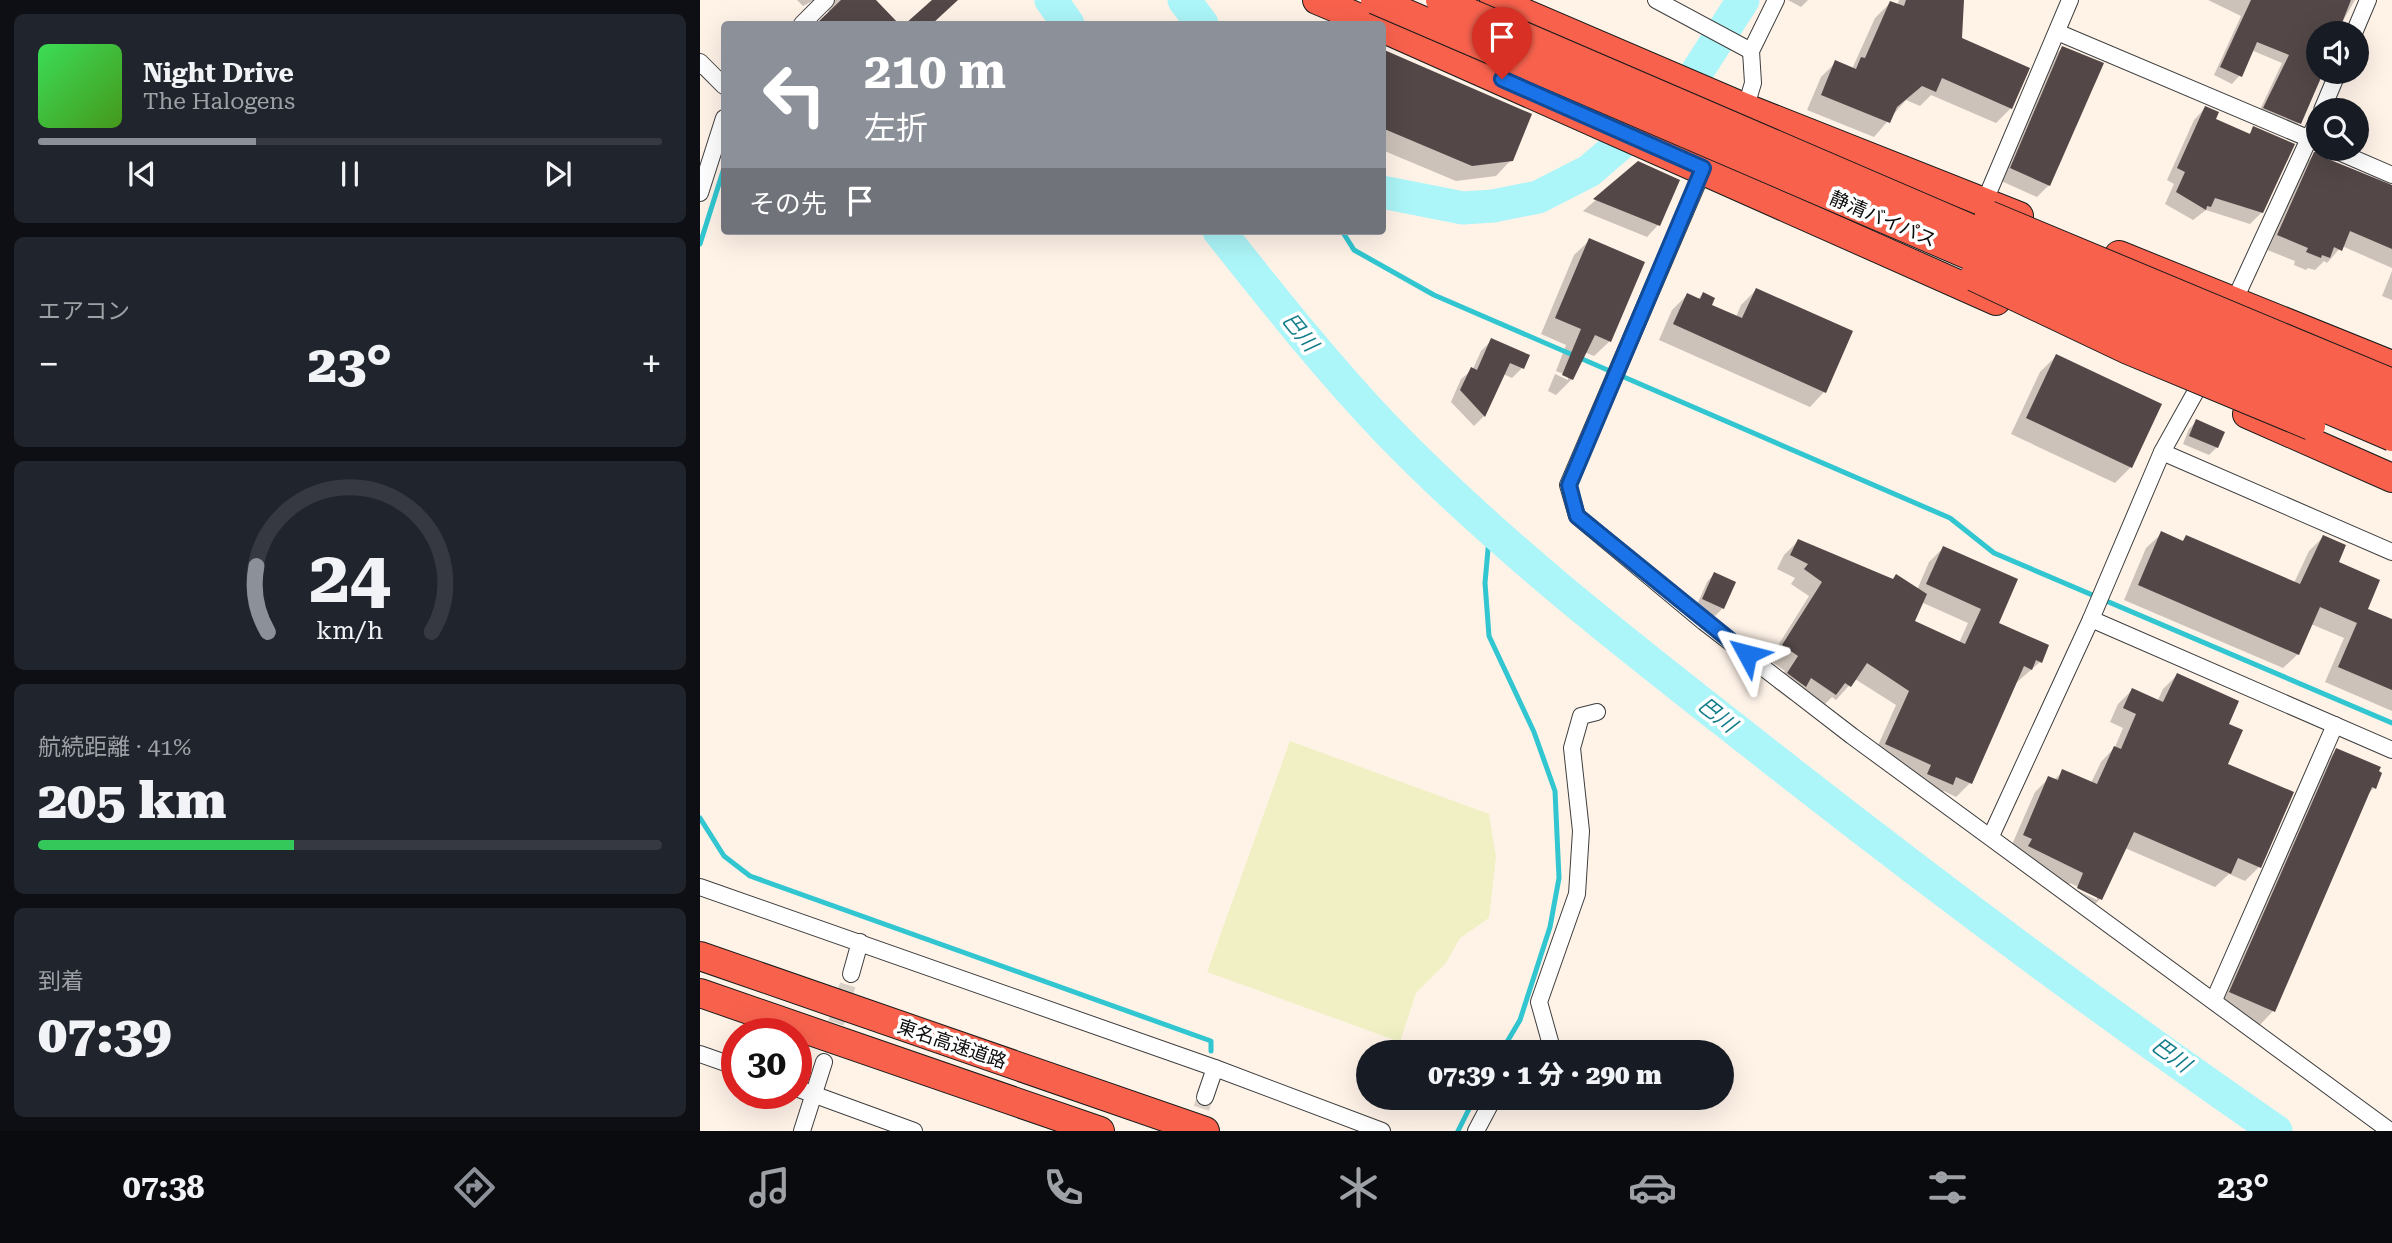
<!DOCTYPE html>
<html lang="ja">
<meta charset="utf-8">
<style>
body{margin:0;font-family:"Roboto Serif","Noto Sans JP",serif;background:#20242c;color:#f1f3f6;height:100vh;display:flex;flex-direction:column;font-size:26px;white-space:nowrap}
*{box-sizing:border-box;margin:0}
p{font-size:23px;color:#9ea1a6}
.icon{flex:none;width:38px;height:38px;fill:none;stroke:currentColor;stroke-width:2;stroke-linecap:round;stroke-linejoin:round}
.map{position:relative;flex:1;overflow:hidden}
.panel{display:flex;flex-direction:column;gap:14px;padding:14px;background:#0d0f14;width:700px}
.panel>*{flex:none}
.banner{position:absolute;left:21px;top:21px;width:665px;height:214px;border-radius:7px;box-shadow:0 7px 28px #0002;background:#8c9099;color:#fff;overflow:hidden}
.fabs{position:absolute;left:1606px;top:21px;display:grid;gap:14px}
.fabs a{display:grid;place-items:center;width:63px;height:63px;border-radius:50%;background:#171b24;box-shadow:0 7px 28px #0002;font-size:35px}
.speed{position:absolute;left:21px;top:1018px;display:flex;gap:14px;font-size:35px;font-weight:700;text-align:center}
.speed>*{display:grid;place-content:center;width:91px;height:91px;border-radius:50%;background:#171b24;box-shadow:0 7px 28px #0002;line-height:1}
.speed .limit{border:10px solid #d22;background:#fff;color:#111}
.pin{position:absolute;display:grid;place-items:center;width:60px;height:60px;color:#fff;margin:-72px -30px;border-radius:50% 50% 50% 0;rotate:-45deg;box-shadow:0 0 7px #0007}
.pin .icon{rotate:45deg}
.me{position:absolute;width:77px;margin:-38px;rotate:308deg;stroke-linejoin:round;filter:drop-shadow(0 0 5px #0008)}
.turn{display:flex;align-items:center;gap:24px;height:147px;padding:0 28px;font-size:32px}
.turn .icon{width:91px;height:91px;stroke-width:2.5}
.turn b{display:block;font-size:49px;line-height:60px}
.then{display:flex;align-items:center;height:66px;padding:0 28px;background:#0003;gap:14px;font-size:26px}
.big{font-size:52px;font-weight:800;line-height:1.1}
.panel .tile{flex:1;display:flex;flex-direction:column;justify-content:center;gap:10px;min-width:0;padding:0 24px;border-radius:10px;background:#20242c}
.panel .dial{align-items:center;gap:0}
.dial svg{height:182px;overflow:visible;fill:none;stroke:#363941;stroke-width:7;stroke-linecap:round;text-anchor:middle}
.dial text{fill:#f1f3f6;stroke:none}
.song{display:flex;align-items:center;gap:21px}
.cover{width:84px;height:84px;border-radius:10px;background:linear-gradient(135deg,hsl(130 70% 55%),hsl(100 70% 35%))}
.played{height:7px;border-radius:4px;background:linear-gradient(90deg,#8c9099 35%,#363941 35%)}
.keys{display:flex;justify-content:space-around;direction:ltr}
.heat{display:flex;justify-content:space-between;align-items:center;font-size:38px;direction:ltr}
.charge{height:10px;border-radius:5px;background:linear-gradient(90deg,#34c759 41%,#363941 0)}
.trip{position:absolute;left:656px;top:1040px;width:378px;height:70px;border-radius:35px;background:#171b24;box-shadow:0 7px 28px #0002;font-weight:800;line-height:70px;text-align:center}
.tab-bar{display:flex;height:112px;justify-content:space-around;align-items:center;background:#090b0e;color:#9ea1a6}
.tab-bar .icon{width:49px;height:49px}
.tab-bar .on{color:#8c9099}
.tab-bar b{font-size:32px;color:#f1f3f6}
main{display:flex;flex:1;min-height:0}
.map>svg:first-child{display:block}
.pitch{fill:#f0f0c4}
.shadow{fill:#0003;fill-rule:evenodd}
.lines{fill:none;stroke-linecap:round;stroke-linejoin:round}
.stream{stroke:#31c6d0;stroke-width:5}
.river{stroke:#acf5f8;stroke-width:33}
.building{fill:#534747}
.street-tunnel{stroke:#dad0c7;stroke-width:16;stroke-dasharray:16 8;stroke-linecap:butt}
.street-casing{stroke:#3e3e3e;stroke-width:18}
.highway-casing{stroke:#1c1c1c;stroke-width:30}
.street{stroke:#fff;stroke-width:16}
.highway{stroke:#f8624d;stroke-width:28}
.highway-bridge-casing{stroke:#1c1c1c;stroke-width:30;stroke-linecap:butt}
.highway-bridge{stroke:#f8624d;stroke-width:28}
.route-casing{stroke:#114b97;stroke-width:18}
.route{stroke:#1a73e8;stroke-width:12}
.labels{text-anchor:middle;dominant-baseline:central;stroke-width:7;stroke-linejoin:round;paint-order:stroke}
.street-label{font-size:19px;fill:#0b0b0b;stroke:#fff}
.water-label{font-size:21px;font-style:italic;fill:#127d89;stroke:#fff}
</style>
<main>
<section class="panel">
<div class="tile">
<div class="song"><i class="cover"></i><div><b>Night Drive</b><p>The Halogens</p></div></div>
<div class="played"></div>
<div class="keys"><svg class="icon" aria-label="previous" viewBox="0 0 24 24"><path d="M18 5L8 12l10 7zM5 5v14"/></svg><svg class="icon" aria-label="pause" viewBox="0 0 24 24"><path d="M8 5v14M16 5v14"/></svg><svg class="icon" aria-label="next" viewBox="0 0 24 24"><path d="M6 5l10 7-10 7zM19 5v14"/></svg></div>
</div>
<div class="tile"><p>エアコン</p>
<div class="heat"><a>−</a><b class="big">23°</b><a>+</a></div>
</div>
<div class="tile dial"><svg viewBox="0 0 100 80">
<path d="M14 69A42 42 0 1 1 86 69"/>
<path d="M14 69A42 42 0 0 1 9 40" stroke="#8c9099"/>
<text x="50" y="56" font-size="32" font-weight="700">24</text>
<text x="50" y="72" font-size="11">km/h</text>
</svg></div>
<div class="tile"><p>航続距離 · 41%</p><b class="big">205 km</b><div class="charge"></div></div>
<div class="tile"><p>到着</p><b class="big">07:39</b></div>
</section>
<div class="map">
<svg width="1692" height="1131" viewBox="0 0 1692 1131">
<rect width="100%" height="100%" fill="#fff3e8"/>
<polygon class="pitch" points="590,741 789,814 796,857 789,918 760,938 746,963 716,993 700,1042 507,972"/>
<g class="shadow">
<polygon points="97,0 114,0 103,6"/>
<polygon points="123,0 173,0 193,20 189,24 116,24 129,12"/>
<polygon points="1088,0 1108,0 1101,7"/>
<polygon points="1199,0 1263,0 1260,39 1311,108 1296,123 1231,95 1220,106 1206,100 1174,137 1107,110 1121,77 1136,62 1152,69 1175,18 1190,3 1197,6"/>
<polygon points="1508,0 1655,0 1636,33 1619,33 1619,72 1624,72 1599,123 1591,131 1557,116 1582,63 1551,50 1540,75 1532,84 1514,75 1541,16"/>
<polygon points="1362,48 1349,185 1337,197 1299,180 1351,59"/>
<polygon points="682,52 811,160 796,176 756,181 682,150"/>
<polygon points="1505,108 1514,119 1548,135 1554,129 1562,212 1550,224 1506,210 1493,220 1465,204 1474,184 1467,180 1494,120"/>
<polygon points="1615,154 1692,189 1692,268 1642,246 1627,263 1624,261 1615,270 1608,268 1606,270 1594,265 1595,261 1565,249 1602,167"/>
<polygon points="939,163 958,225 947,237 883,211"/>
<polygon points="890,240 910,341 894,356 884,352 872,379 856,395 848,391 855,374 868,380 868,376 856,371 866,345 841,334 874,255"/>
<polygon points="1692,271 1692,300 1682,296"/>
<polygon points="1056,290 1124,392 1110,407 959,340 972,310 987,295 997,300 1003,294 1010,306 1036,317 1041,305"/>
<polygon points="792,340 822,368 812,378 803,374 784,416 774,426 751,402 761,379 773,369 781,351"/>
<polygon points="1356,356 1431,467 1415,483 1311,434 1340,372"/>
<polygon points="1497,421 1523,432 1517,447 1509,455 1483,444 1489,429"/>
<polygon points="1461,534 1481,542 1487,537 1594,583 1609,551 1623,537 1666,610 1692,621 1692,711 1625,682 1644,638 1611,624 1598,654 1583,668 1424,600 1446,548"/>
<path d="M 1098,541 L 1217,590 L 1229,562 L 1243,548 L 1296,623 L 1340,662 L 1316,683 L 1270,783 L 1256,797 L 1244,791 L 1237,798 L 1172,759 L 1196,705 L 1155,679 L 1136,700 L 1132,697 L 1121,708 L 1097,692 L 1090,700 L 1074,688 L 1085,671 L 1069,660 L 1109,596 L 1091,584 L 1095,578 L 1077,569 L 1084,555 ZM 1221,602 L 1268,623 L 1259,643 L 1213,622 Z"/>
<polygon points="1014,574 1023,608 1015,616 996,607 1007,582"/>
<path d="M 1477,675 L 1526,725 L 1526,764 L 1559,867 L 1545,881 L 1529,874 L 1515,887 L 1425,848 L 1400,899 L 1386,913 L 1364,902 L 1371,887 L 1310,849 L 1335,792 L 1349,778 L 1354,780 L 1363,771 L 1391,783 L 1401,762 L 1415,747 L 1423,728 L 1410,722 L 1418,704 L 1432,690 L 1457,702 L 1463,689 ZM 1370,883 L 1397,896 L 1397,900 L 1368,886 Z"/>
<polygon points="1637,750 1674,788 1667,795 1573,1011 1558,1027 1514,1008 1621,766"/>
</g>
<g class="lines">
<g class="stream">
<polyline points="642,231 654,250 734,295 1250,518 1294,553 1692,723"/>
<polyline points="0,244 24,168"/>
<polyline points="790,527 785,583 789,636 834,732 855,791 859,878 850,927 820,1020 801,1052"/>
<polyline points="0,818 24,856 50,876 511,1041 511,1051"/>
<polyline points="758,1131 775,1097"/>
</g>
<g class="river">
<polyline points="351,0 368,24"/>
<polyline points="484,0 502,24"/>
<polyline points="682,192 763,208 793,206 838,197 889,171 988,86 1043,0"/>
<path d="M 519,231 C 573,299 626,366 686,429 C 792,539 916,636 1036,730 C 1212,869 1392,1004 1576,1131"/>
</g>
</g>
<g class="building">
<polygon points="141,0 176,0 199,24 116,24"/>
<polygon points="232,0 258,0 232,24 205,24"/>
<polygon points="1206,0 1264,0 1262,38 1330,68 1312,109 1242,78 1236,92 1222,86 1197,107 1190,123 1121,95 1135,60 1156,69 1161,57 1165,58 1190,1 1204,6"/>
<polygon points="1551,0 1651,0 1638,33 1619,33 1619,54 1612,69 1623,73 1601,124 1563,108 1589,55 1557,42 1542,77 1520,67"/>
<polygon points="1362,46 1404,63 1350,186 1310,168"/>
<polygon points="682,49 832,114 813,161 772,166 682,128"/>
<polygon points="1505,106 1519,112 1516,119 1550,134 1553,126 1595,144 1563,213 1515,198 1511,207 1507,206 1506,210 1476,192 1485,172 1477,168"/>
<polygon points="1622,151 1628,159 1692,185 1692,249 1650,231 1642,251 1634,247 1630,258 1622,255 1621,258 1606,252 1608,248 1577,235 1614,152"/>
<polygon points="938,161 980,180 960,226 893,199"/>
<polygon points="889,238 945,262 911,342 895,335 873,380 862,375 881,329 855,318"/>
<polygon points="1056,288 1153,331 1126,393 973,324 987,293 1000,299 1003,292 1015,298 1012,305 1042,318"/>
<polygon points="791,338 830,355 824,369 810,363 785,417 760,390 771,367 777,370"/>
<polygon points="1356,354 1462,404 1432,468 1326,418"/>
<polygon points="1496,419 1525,432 1518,448 1489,436"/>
<polygon points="1461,531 1483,541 1486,535 1600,584 1623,535 1646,545 1639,562 1680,580 1668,609 1692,619 1692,690 1638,667 1657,623 1620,607 1599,655 1438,585"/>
<polygon points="1098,539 1193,579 1196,574 1227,594 1215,621 1265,644 1281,609 1226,584 1243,546 1318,579 1299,623 1349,645 1342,663 1336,660 1332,670 1324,666 1272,784 1256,777 1253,785 1227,774 1231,765 1185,744 1209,691 1167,663 1151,687 1145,683 1136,695 1111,678 1106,687 1087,673 1098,656 1082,645 1122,582 1104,569 1108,564 1090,555"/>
<polygon points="1014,572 1036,582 1024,609 1002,599"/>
<polygon points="1477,673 1539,701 1529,724 1543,730 1528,764 1594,792 1561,868 1538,858 1531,874 1434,832 1402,900 1377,888 1383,873 1328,846 1332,839 1323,835 1348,776 1358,780 1362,769 1397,784 1414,746 1421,749 1436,714 1423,708 1432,688 1463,702"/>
<polygon points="1636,748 1681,767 1679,771 1682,773 1676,789 1672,787 1575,1012 1529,992"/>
</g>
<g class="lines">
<g class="street-tunnel">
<polyline points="129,1046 151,974"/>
<polyline points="494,1131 505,1097"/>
</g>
<defs>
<g id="street">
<polyline points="956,0 1051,51"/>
<polyline points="102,24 126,0"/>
<polyline points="1357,32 1617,142"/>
<polyline points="1654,33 1668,0"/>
<polyline points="0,62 24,86"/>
<polyline points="1622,110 1638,72"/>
<polyline points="1044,113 1053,83 1051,51 1076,0"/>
<polyline points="1632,149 1692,175"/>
<polyline points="1004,168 868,485 877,516 1004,622 1152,736 1690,1131"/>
<polyline points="0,193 24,118"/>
<polyline points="1284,203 1370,0"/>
<polyline points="1531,308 1619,117"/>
<polyline points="1462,452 1692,552"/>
<polyline points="1391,619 1692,750"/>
<polyline points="1291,836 1391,619 1462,452 1505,375"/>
<polyline points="0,887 515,1068 682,1131"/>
<polyline points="151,974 160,942"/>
<polyline points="1514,1000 1635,725"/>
<polyline points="853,1052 839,1002 877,894 881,831 872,748 881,716 897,712"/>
<polyline points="0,1054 37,1067"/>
<polyline points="96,1088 214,1131"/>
<polyline points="505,1097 515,1068"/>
<polyline points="102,1131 124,1062"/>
<polyline points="776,1131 794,1097"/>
</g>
<g id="highway">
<polyline points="617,0 674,24"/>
<polyline points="794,0 1046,108 1319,216"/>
<polyline points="682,28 1296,301"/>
<polyline points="1419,255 1692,365"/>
<polyline points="1547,414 1692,478"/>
<polyline points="0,956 505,1131"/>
<polyline points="0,993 400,1131"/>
</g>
</defs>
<use href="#street" class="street-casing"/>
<use href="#highway" class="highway-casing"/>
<use href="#street" class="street"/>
<use href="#highway" class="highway"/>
<defs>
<g id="highway-bridge">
<polyline points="675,0 1692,437"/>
<polyline points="740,0 1692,410"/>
<polyline points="1289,215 1692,383"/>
<polyline points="1274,277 1428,350 1611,426"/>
</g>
</defs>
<use href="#highway-bridge" class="highway-bridge-casing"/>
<use href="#highway-bridge" class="highway-bridge"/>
</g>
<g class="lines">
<defs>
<polyline id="route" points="802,79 1003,168 869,485 877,516 1047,654"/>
</defs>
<use href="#route" class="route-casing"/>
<use href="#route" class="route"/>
</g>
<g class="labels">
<g class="street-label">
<text transform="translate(1183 219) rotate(23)">静清バイパス</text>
<text transform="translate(252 1044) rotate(19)">東名高速道路</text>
</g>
<g class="water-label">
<text transform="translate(600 332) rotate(51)">巴川</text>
<text transform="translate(1017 715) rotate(38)">巴川</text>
<text transform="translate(1471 1055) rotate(36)">巴川</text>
</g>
</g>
</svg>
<div class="fabs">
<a><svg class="icon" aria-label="sound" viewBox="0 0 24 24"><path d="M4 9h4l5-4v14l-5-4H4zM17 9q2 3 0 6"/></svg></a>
<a><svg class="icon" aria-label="search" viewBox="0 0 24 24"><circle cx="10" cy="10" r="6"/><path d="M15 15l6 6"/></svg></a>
</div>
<div class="speed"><div class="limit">30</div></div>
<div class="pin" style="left:802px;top:79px;background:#d93025"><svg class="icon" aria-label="arrive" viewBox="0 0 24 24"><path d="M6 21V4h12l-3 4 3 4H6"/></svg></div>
<svg class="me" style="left:1047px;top:654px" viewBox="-20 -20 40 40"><path d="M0-17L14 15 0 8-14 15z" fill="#1a73e8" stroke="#fff" stroke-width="4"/></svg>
<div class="trip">07:39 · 1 分 · 290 m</div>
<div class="banner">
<div class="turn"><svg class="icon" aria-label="left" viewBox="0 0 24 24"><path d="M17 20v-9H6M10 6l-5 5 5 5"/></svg><div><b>210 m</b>左折</div></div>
<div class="then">その先<svg class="icon" aria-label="arrive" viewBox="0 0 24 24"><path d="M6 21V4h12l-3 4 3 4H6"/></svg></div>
</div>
</div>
</main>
<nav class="tab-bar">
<b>07:38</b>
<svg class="icon on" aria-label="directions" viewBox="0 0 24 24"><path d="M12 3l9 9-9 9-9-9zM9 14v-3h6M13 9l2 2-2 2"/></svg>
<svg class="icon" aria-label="music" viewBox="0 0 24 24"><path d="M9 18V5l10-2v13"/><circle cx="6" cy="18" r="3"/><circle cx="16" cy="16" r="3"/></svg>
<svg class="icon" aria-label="phone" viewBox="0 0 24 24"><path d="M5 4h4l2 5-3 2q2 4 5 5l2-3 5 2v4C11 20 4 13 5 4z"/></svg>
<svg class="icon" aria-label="climate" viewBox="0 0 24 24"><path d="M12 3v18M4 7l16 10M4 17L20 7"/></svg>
<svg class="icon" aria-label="car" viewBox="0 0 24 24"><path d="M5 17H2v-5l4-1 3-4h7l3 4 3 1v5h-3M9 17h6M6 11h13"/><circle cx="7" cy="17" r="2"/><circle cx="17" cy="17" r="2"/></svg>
<svg class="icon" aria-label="filters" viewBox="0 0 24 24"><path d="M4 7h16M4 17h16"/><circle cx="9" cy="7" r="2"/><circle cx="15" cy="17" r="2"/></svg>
<b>23°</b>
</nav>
